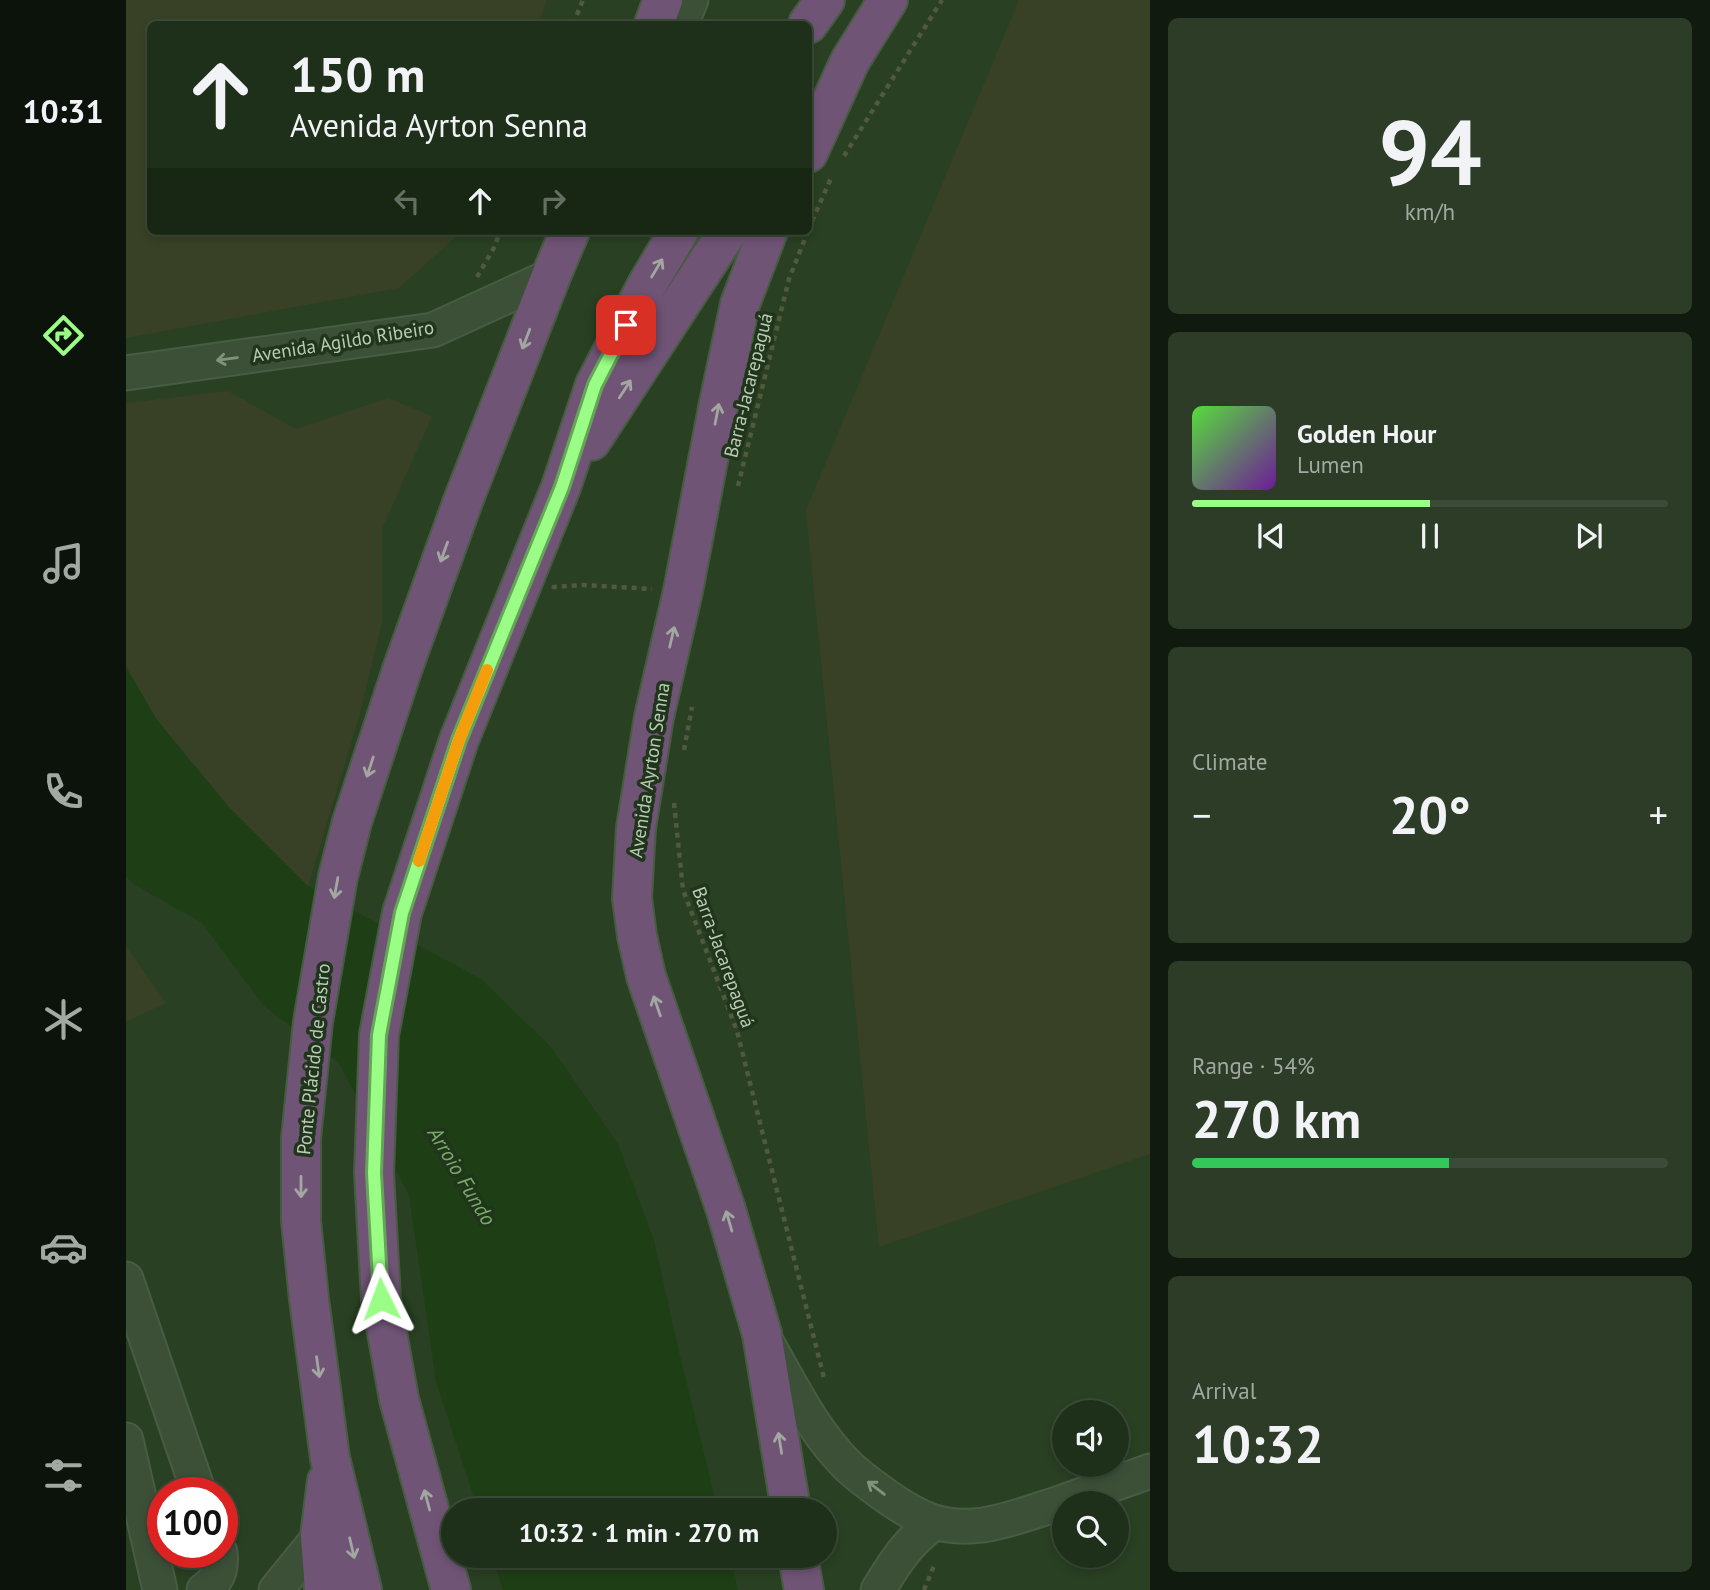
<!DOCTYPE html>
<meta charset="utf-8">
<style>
body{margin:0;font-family:"PT Sans",sans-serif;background:#2c3c27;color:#f1f3f6;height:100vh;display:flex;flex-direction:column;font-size:26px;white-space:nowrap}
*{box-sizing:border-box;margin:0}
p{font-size:23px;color:#a1a9a2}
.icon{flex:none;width:38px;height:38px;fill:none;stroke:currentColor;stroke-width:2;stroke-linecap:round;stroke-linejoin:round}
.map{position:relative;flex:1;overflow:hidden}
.details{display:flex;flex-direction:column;gap:18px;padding:18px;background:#111a0e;width:560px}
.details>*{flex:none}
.top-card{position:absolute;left:21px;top:21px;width:665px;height:214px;border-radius:10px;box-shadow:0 4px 10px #0003,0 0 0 2px #3c4b39;background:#1f301a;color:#f1f3f6;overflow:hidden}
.controls{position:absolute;left:926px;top:1400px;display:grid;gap:14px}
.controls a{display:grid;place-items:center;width:77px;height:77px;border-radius:50%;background:#1f301a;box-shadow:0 4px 10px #0003,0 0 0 2px #3c4b39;font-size:35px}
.speed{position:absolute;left:21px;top:1477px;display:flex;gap:14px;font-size:35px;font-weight:700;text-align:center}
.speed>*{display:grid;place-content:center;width:91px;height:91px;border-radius:50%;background:#1f301a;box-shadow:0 4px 10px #0003,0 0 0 2px #3c4b39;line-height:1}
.speed .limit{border:10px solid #d22;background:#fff;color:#111}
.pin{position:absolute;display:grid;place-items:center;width:60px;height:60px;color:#fff;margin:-30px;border-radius:14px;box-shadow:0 4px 10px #0006}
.me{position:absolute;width:77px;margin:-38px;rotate:357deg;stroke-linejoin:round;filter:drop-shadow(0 0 5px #0008)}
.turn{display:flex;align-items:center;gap:24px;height:147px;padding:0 28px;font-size:32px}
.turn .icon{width:91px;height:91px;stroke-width:2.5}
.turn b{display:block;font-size:49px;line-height:60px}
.lanes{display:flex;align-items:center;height:66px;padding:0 28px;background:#0003;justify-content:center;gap:35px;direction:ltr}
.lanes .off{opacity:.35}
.big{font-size:52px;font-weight:800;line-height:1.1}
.details .tile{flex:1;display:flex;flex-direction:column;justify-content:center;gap:10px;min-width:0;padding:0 24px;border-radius:10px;background:#2c3c27}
.details .dial{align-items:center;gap:0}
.dial b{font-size:91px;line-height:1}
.song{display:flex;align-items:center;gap:21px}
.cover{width:84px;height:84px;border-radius:10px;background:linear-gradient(135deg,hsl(110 70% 55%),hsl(280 70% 35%))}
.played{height:7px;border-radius:4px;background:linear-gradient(90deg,#9afe86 50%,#3c4b39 50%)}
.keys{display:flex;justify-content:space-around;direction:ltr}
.heat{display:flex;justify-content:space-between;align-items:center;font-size:38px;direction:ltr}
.charge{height:10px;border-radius:5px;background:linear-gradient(90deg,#34c759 54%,#3c4b39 0)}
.trip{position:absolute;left:315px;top:1498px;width:396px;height:70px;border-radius:35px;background:#1f301a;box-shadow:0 4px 10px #0003,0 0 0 2px #3c4b39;font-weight:800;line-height:70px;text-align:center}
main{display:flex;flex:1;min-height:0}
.menu{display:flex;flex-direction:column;width:126px;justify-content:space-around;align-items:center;background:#0c130a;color:#a1a9a2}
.menu .icon{width:49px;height:49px}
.menu .selected{color:#9afe86}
.menu b{font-size:32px;color:#f1f3f6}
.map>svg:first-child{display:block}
.green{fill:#384125}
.water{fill:#1e3f16}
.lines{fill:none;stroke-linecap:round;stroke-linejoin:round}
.minor-casing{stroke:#485c44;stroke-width:37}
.highway-casing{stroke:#475b42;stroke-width:42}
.path{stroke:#51593e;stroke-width:4.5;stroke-dasharray:5 5;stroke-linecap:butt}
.minor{stroke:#3c5038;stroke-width:33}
.highway{stroke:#705476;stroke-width:38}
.oneway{stroke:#a2a7a1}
.oneway2{stroke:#80947c}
.route-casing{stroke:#64a557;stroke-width:18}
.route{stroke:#9afe86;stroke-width:12}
.slow{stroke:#f59e0b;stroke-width:12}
.labels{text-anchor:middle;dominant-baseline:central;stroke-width:7;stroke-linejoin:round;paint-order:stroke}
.street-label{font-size:19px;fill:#b8cbb4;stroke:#21351c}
.water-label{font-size:21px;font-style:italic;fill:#79ac6b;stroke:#21351c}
</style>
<main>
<nav class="menu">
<b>10:31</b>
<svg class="icon selected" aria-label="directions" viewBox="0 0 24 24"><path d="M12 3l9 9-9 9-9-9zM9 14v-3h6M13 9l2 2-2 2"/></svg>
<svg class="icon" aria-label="music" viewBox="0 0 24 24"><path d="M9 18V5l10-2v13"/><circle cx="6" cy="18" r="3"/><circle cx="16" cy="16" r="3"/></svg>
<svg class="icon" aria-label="phone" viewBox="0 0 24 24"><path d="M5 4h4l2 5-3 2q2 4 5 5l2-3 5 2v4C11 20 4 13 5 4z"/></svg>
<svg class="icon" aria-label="climate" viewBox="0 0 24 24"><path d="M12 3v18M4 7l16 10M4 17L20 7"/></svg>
<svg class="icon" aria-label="car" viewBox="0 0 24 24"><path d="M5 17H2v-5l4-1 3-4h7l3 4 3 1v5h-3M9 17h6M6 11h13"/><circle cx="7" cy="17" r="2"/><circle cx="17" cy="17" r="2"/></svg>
<svg class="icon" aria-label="filters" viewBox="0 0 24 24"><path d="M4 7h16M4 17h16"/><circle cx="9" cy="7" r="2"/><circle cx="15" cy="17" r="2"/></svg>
</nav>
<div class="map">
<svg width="1024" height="1590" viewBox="0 0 1024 1590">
<rect width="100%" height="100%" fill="#294023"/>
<g class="green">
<polygon points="0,0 421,0 412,24 24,24 24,231 336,231 273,288 0,338"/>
<polygon points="893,0 1024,0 1024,1154 753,1247 680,510"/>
<polygon points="102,391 170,429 262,398 306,416 256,529 256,622 233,717 182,886 101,805 31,720 0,667 0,403"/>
<polygon points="0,946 40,1003 0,1022"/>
</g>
<g class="water">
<polygon points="0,667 31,720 101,805 182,886 355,979 426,1048 492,1144 528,1240 552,1348 592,1510 352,1510 310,1382 283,1195 213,1063 138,1006 76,923 9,885 0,877"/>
<polygon points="366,1556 604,1556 612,1590 377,1590"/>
</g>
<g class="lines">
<defs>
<g id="minor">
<polyline points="555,24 565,0"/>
<polyline points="0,373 307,330 425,276"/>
<polyline points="0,1279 73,1493"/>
<path d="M 642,1345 C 666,1387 687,1431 721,1465 C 733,1477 749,1488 763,1498 C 795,1520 817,1530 857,1525 C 883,1521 909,1511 934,1503 C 964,1492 994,1482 1024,1471"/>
<polyline points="0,1440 34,1590"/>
<path d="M 78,1590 C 92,1581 96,1568 94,1552"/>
<polyline points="150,1590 194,1536"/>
<path d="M 752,1590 C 769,1563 781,1542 808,1523"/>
</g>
<g id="highway">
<polyline points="528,24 537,0"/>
<polyline points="682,24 699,0"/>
<polyline points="682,153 724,61 762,0"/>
<polyline points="642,231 614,304 593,403 557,591 528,717 510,828 506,898 511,936 520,976 600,1210 636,1334 665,1510"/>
<polyline points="465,441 602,231"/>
<polyline points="672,1556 678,1590"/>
<polyline points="198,1590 194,1536 201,1481"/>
<polyline points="236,1590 204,1458 183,1299 175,1221 175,1138 187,1022 212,877 226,822 276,670 337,501 425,276 444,231"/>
<polyline points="325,1590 273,1399 255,1299 248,1173 253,1035 276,913 333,740 435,487 469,385 521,285 553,231"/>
</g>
</defs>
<use href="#minor" class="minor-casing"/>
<use href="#highway" class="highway-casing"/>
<g class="path">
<polyline points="447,24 457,0"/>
<polyline points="718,156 816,0"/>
<polyline points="682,230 706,176"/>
<polyline points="351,277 369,246 374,231"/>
<polyline points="612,486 663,279 682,231"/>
<polyline points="427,589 428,587 457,585 526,589"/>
<polyline points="558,750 566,707"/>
<polyline points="548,803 557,890 611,1031 699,1382"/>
<polyline points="798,1590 809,1563"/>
</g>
<use href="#minor" class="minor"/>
<use href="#highway" class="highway"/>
</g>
<defs><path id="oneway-shaft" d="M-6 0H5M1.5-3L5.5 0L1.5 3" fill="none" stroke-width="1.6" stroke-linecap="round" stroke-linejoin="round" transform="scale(1.75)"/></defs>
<g class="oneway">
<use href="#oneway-shaft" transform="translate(531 268) rotate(-59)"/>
<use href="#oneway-shaft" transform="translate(400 339) rotate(111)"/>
<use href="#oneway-shaft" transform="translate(499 389) rotate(-57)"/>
<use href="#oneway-shaft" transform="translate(591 414) rotate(-79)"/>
<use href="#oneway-shaft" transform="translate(318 552) rotate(110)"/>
<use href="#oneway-shaft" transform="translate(546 637) rotate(-77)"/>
<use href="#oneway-shaft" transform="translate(244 767) rotate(108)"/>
<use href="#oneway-shaft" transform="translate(210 888) rotate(100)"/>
<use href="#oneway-shaft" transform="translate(531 1006) rotate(-109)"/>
<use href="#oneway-shaft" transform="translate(175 1187) rotate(90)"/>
<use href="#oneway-shaft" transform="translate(603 1221) rotate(-106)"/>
<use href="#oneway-shaft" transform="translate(192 1367) rotate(82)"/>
<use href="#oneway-shaft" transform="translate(654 1443) rotate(-99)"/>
<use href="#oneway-shaft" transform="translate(301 1500) rotate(-105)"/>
<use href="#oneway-shaft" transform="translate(226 1548) rotate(77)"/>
</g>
<g class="oneway2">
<use href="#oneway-shaft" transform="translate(101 359) rotate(172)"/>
<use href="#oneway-shaft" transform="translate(750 1488) rotate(-143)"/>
</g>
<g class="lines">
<defs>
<polyline id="route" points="255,1299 248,1173 253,1035 276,913 333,740 436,487 469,385 500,325"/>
</defs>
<use href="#route" class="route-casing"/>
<use href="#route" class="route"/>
<polyline class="slow" points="293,861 333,740 361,670"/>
</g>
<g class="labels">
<g class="street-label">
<text transform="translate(217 341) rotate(-9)">Avenida Agildo Ribeiro</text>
<text transform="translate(622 385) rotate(-76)">Barra-Jacarepaguá</text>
<text transform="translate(523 770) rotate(-81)">Avenida Ayrton Senna</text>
<text transform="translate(598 957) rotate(70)">Barra-Jacarepaguá</text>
<text transform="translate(187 1059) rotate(-84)">Ponte Plácido de Castro</text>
</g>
<g class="water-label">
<text transform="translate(336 1176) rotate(59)">Arroio Fundo</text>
</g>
</g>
</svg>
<div class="controls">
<a><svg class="icon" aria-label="sound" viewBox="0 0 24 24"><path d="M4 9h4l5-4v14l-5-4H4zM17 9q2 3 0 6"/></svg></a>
<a><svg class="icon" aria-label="search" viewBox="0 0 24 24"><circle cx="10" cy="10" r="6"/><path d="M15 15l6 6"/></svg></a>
</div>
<div class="speed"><div class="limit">100</div></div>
<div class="pin" style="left:500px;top:325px;background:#d93025"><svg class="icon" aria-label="arrive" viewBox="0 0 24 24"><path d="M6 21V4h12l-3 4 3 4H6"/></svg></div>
<svg class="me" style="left:255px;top:1299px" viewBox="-20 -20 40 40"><path d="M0-17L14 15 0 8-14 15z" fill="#9afe86" stroke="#fff" stroke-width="4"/></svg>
<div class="trip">10:32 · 1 min · 270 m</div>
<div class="top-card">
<div class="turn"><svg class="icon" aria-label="ahead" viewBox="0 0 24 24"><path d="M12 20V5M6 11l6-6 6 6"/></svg><div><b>150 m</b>Avenida Ayrton Senna</div></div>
<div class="lanes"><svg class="icon off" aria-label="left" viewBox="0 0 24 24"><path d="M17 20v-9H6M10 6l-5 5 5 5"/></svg><svg class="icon" aria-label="ahead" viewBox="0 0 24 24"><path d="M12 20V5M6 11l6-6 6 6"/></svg><svg class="icon off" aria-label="right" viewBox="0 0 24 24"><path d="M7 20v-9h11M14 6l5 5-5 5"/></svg></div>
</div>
</div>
<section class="details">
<div class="tile dial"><b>94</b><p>km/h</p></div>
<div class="tile">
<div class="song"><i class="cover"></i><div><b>Golden Hour</b><p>Lumen</p></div></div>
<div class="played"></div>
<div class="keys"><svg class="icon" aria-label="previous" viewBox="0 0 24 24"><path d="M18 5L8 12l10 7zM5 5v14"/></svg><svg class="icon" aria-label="pause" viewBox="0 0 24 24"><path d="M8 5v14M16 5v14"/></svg><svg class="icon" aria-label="next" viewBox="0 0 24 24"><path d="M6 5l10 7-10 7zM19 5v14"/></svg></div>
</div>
<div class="tile"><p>Climate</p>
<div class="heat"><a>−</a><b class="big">20°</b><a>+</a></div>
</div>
<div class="tile"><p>Range · 54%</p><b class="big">270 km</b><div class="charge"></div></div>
<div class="tile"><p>Arrival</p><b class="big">10:32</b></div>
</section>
</main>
